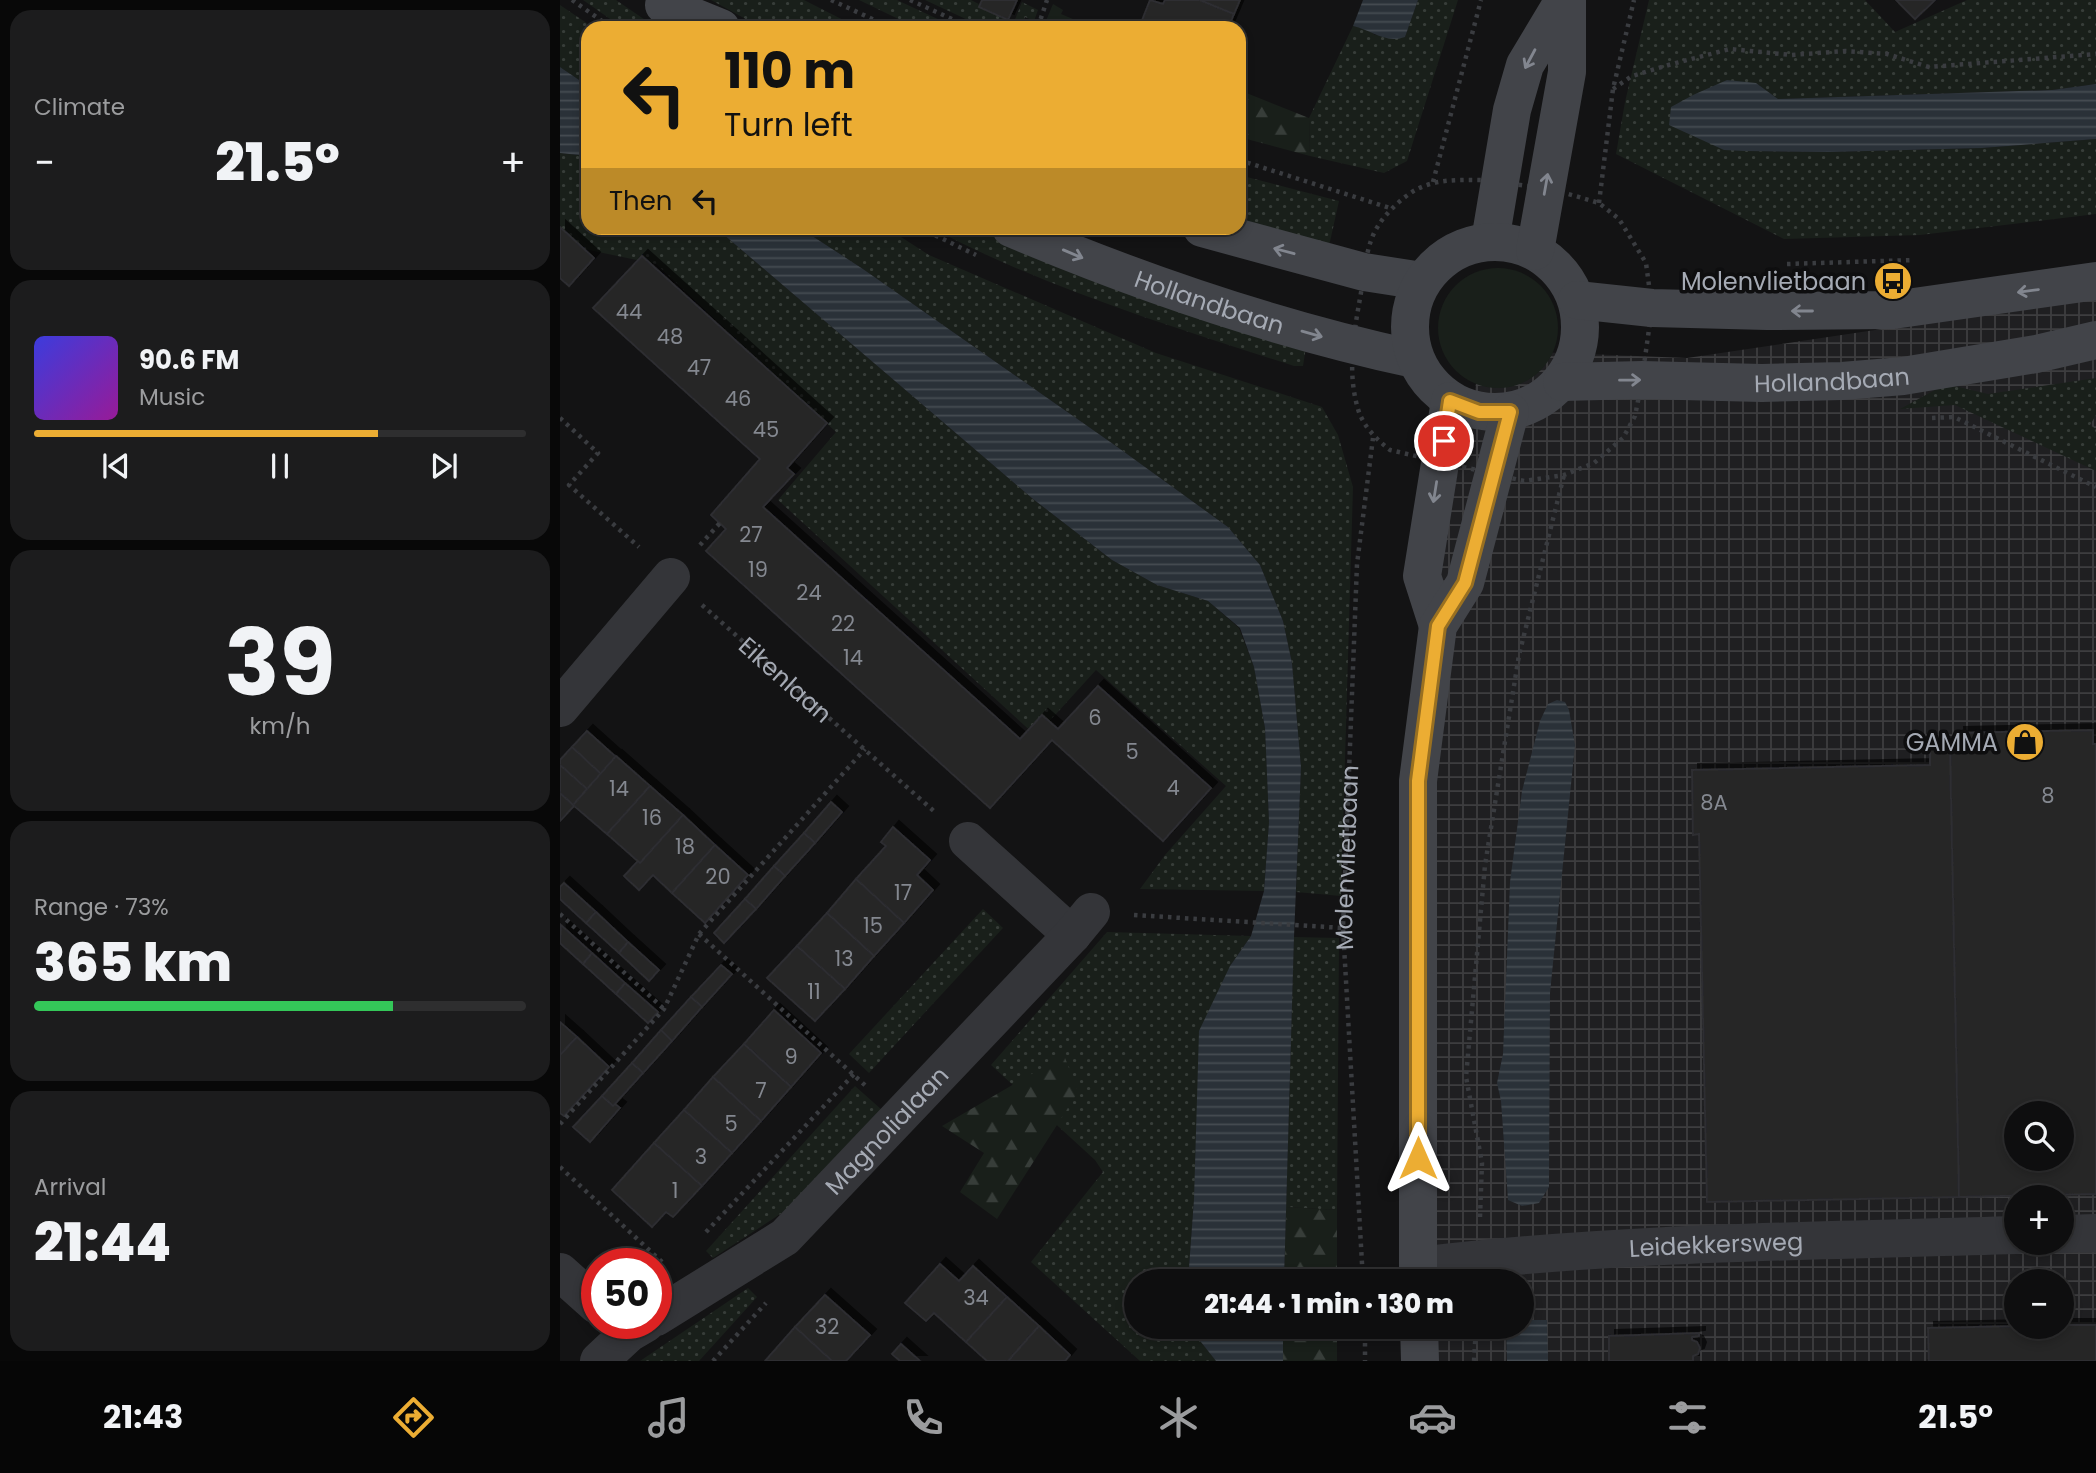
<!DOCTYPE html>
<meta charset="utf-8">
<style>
body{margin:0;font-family:Poppins,sans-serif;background:#1c1c1d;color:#f1f3f6;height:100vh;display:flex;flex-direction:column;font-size:26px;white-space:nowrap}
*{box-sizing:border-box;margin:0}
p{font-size:23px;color:#9b9c9e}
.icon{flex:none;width:38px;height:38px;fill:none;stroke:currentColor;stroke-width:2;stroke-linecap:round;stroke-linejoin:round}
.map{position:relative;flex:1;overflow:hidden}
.side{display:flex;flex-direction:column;gap:10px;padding:10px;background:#080808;width:560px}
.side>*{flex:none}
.guide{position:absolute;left:21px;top:21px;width:665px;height:214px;border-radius:21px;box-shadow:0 4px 10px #0003,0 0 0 2px #2e2e2f;background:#ecad33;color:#111;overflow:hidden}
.buttons{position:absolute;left:1444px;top:1101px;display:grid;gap:14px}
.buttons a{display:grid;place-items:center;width:70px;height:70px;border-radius:50%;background:#0e0e0f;box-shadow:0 4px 10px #0003,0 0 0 2px #2e2e2f;font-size:35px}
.speed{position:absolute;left:21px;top:1248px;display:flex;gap:14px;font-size:35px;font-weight:700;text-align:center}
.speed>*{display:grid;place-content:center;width:91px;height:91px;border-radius:50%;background:#0e0e0f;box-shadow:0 4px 10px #0003,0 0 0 2px #2e2e2f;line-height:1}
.speed .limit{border:10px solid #d22;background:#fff;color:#111}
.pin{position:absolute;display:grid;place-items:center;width:60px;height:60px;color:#fff;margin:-30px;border:4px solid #fff;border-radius:50%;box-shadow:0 2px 7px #0007}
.me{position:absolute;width:77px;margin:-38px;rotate:0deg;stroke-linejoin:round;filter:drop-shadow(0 0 5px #0008)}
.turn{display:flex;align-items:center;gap:24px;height:147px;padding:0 28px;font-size:32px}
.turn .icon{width:91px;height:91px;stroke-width:2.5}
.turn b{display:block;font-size:49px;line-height:60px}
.then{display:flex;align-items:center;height:66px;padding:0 28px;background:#0003;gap:14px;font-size:26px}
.big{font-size:52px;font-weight:800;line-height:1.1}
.side .widget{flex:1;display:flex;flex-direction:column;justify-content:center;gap:10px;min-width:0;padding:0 24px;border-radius:21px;background:#1c1c1d}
.side .dial{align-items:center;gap:0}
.dial b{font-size:91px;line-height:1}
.song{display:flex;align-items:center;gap:21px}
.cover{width:84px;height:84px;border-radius:10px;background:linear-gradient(135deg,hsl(240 70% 55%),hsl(300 70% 35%))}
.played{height:7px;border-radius:4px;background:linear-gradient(90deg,#ecad33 70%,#2e2e2f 70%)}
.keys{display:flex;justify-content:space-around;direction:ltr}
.heat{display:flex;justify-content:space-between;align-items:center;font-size:38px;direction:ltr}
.charge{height:10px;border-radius:5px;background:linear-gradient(90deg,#34c759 73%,#2e2e2f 0)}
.trip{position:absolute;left:564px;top:1269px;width:410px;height:70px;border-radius:35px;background:#0e0e0f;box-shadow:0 4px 10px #0003,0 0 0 2px #2e2e2f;font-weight:800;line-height:70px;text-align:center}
.tabs{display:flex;height:112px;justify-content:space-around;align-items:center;background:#060606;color:#9b9c9e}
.tabs .icon{width:49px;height:49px}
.tabs .active{color:#ecad33}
.tabs b{font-size:32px;color:#f1f3f6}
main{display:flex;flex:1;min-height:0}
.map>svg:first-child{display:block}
.industrial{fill:url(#industrial-grid);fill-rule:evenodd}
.grass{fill:url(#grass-dots)}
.forest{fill:url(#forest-firs)}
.green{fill:#191f1a}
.water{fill:url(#water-rules)}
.building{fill:#262628;stroke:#2d2d30;stroke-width:2;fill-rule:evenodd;filter:url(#shadow)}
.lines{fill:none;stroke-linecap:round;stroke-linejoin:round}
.path{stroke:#3a3c40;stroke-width:4.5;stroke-dasharray:3.5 5;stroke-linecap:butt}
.street{stroke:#343539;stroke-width:38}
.secondary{stroke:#424449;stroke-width:38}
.oneway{stroke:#82868f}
.route-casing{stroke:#997021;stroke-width:18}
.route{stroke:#ecad33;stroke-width:12}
.labels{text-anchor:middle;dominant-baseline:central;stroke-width:7;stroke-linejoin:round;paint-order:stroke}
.number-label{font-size:21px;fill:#848890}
.poi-label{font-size:24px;fill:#a5aab4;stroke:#0e0e0f;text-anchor:end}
.street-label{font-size:24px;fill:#a5aab4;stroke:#0e0e0f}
</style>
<main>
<section class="side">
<div class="widget"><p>Climate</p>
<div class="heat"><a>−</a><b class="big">21.5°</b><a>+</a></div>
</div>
<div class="widget">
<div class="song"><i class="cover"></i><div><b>90.6 FM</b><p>Music</p></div></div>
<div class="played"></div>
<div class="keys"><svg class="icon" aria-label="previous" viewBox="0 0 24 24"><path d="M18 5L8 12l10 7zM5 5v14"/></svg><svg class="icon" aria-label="pause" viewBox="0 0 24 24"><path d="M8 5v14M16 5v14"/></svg><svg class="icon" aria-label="next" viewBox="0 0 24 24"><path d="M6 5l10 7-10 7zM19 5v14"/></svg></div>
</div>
<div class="widget dial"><b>39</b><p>km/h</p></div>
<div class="widget"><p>Range · 73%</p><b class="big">365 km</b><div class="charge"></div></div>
<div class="widget"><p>Arrival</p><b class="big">21:44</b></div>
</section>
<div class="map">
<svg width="1536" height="1361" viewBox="0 0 1536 1361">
<defs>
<pattern id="industrial-grid" width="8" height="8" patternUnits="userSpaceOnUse" patternTransform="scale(1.75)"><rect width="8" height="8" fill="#1f1f21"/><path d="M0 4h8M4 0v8" fill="none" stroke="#3d3d3f"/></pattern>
<pattern id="grass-dots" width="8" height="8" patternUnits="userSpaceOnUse" patternTransform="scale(1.75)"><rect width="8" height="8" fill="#191f1a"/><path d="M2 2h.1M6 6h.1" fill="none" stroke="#373d39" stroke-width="1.8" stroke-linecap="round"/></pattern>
<pattern id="forest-firs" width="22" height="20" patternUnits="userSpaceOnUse" patternTransform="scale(1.75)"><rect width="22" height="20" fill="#191f1a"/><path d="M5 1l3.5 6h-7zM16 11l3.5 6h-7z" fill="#373d39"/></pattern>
<pattern id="water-rules" width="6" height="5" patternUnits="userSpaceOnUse" patternTransform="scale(1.75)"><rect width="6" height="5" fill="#2a3138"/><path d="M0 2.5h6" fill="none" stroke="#464c52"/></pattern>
<filter id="shadow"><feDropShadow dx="6" dy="-6" stdDeviation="0" flood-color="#0009"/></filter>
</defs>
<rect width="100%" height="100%" fill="#131314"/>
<path class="industrial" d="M 1536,297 L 1536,1361 L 869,1361 L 869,1327 L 961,1326 L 961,1281 L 869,1281 L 868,616 L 923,350 L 1127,358 ZM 1456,1113 L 1502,1113 L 1502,1158 L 1456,1158 ZM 1456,1197 L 1502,1197 L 1502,1242 L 1456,1242 ZM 1456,1281 L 1502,1281 L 1502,1326 L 1456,1326 Z"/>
<g class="grass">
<polygon points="23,0 56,0 97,28 63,28"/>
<polygon points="151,0 244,0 299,28 202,28"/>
<polygon points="299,0 337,0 397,28 357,28"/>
<polygon points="365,0 411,0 454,22 462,2 478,10 474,21 465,17 460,28 425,28"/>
<polygon points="858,0 898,0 847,161 824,173 750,156 749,118 793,26 807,29 815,35 845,37"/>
<polygon points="1089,0 1305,0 1335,32 1407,0 1536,0 1536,84 1492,90 1218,99 1196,83 1184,151 1270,152 1422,148 1536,139 1536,214 1360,235 1224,239 1056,154 1065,102"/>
<polygon points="0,5 34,28 28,28 28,86 0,67"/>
<polygon points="0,153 28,156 28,228 156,228 473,499 552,560 597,585 648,601 679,628 694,667 705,728 709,822 704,891 580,889 605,855 666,786 536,670 476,736 218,500 276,432 96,264 0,244"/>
<polygon points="679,175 779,201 769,246 679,223"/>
<polygon points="240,228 327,228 369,255 596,353 762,407 778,435 793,487 781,896 736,892 741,767 732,663 723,621 700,565 668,527 556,446 303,269"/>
<path d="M 372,228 L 414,228 L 479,257 L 746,347 L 743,366 L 734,366 C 610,326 487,289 372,228 Z"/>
<polygon points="1536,378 1536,415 1530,425 1536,429 1536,471 1395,405 1340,409 1386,384 1428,394"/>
<polygon points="423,909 443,928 309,1073 289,1054"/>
<polygon points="547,932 691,936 670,966 634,1199 628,1281 576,1281 576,1326 629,1327 656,1361 580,1361 471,1262 543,1172 535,1160 431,1065"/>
<polygon points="734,937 779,938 777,1210 726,1207"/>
<polygon points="295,1086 322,1110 228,1209 153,1258 146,1251"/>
<polygon points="188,1288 197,1297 139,1361 80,1361"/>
</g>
<g class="forest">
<polygon points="493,4 503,10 501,14 534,28 483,28"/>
<polygon points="679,90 749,118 750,156 679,137"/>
<polygon points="504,1055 518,1092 437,1219 400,1192 424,1153 382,1126"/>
<polygon points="726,1207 777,1210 777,1281 724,1281"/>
<rect x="723" y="1327" width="54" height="34"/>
</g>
<circle class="green" cx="938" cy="328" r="60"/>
<g class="water">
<path d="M 803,0 L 858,0 L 845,37 C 825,44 812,30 793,26 Z"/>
<polygon points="0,67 28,86 28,156 0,153"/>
<polygon points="1167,80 1196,83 1218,99 1492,90 1536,84 1536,139 1422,148 1270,152 1184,151 1164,150 1109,125 1111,107 1133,95"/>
<polygon points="156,228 240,228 303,269 556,446 668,527 700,565 723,621 732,663 741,767 734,937 724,1281 628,1281 634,1199 639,1031 670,966 691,936 704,891 709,822 705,728 694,667 680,628 648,601 597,585 552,560 473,499"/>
<polygon points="997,700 1005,702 1009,710 1015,745 990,993 989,1187 979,1203 962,1206 948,1200 941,1101 937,1083 943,1054 950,882 962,791 980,721 988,704"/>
<polygon points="961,1320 987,1320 988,1361 947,1361 946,1327 961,1326"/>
<polygon points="629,1327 723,1327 723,1361 656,1361"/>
</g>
<g class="building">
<polygon points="422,0 457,0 448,20 419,7"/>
<polygon points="590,0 603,4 605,0 640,0 674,14 668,28 579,28"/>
<polygon points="640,0 680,0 674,14"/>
<polygon points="1336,0 1375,0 1355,19"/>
<polygon points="0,227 34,258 9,286 0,278"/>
<polygon points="82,256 267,423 227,468 234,474 203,507 460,739 482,715 498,729 538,686 651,788 603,841 492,740 430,808 146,551 166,529 151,515 200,459 33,308"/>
<path d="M 1533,730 L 1533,744 L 1536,744 L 1536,1194 L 1399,1197 L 1390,748 L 1399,747 L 1398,733 ZM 1456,1113 L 1502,1113 L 1502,1158 L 1456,1158 Z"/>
<polygon points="27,731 56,757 41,774 12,747"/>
<polygon points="12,747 41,774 27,789 0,765 0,760"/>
<polygon points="1370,748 1390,748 1399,1197 1147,1202 1139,834 1133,835 1132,770 1370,765"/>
<polygon points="56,756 90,786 47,834 13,805"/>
<polygon points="0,765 27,789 13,805 0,793"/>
<polygon points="90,786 123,815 80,863 47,834"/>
<polygon points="0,793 14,806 0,821"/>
<polygon points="271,802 282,812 255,843 244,833"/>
<polygon points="123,815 155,845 112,893 93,875 79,890 64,876 78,861 80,863"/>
<polygon points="333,827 370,860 357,875 373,890 344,923 296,879 326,846 321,842"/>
<polygon points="244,833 255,843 225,876 214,866"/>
<polygon points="155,845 188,875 145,923 112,893"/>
<polygon points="214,866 225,876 196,909 185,899"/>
<polygon points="296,879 344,923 314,956 267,913"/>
<polygon points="4,883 36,912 26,923 0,899 0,887"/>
<polygon points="185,899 196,909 164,943 154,933"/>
<polygon points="36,912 68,942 59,953 26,923"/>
<polygon points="267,913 314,956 285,989 237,946"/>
<polygon points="1,925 32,953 23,964 0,943"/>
<polygon points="68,942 99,970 89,981 59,953"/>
<polygon points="237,946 285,989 255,1021 207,978"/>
<polygon points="32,953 65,983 56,994 23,964"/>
<polygon points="161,965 172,974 142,1007 131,997"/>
<polygon points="65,983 98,1012 88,1023 56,994"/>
<polygon points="131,997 142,1007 112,1041 101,1030"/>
<polygon points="214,1010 261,1053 231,1087 184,1044"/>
<polygon points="0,1022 17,1037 0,1055"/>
<polygon points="101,1030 112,1041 83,1073 72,1063"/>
<polygon points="17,1037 49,1067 4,1116 0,1113 0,1055"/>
<polygon points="184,1044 231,1087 201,1121 153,1077"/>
<polygon points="72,1063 83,1073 53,1106 42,1096"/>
<polygon points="153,1077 201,1121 172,1153 124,1110"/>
<polygon points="42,1096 53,1106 55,1104 60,1108 30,1142 13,1127"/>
<polygon points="124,1110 172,1153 142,1186 94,1143"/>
<polygon points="94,1143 142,1186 113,1217 106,1212 92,1227 52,1190"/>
<polygon points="380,1264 399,1281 413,1266 447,1297 406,1342 374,1313 366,1321 345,1303"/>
<polygon points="265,1295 310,1335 286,1361 272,1361 235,1327"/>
<polygon points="447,1297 479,1326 448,1361 427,1361 406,1342"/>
<polygon points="1502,1325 1536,1325 1536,1361 1369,1361 1368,1328"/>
<polygon points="479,1326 510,1355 505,1361 448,1361"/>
<polygon points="235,1327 272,1361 205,1361"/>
<polygon points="1139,1333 1139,1336 1132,1337 1132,1340 1137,1342 1140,1348 1138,1354 1133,1356 1133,1361 1049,1361 1049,1336"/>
<polygon points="341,1344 360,1361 340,1361 332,1354"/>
</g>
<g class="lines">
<g class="path">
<polyline points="12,0 52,28"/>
<polyline points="271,0 332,28"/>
<polyline points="350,0 412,28"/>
<polyline points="465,28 467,23 478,27 487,0"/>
<polyline points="1053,89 1072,76 1112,64 1170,49 1231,55 1285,51 1327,54 1369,67 1536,54"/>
<polyline points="679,160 833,209"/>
<path d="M 925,180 L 995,190 L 1039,203 L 1059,219 L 1086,263 L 1092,308 L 1081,386 L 1075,416 L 1063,438 L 1034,463 L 1004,475 L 964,481 L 830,450 C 816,439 803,426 798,409 C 786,369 795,327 802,287 C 805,266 807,243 818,226 C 826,213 840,200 852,192 C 874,178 901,180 925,180 Z"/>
<polyline points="873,182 921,0"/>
<polyline points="1039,203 1053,89 1074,0"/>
<polyline points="360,228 416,255"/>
<polyline points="1227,264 1354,260"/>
<polyline points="0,418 38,453 9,485 79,547"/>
<polyline points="1372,418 1394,417 1536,487"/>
<polyline points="140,545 160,523"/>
<path id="s1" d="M 142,605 L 376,813"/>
<polyline points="0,914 104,1009"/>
<polyline points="574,915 783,928"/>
<polyline points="139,934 308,1088"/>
<polyline points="0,1124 104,1009 139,934 305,749"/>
<polyline points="0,1167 102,1262"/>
<polyline points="920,1217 922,1163 906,1077 925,865 959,655 1004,475"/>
<polyline points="146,1232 294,1074"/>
<path id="s2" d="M 803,1281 L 783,928 L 797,564 L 813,438"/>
<polyline points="805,1326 805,1361"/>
<polyline points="153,1361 206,1303"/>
<polyline points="914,1361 916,1326"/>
</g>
<g class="street">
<polyline points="0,708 111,577"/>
<polyline points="408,841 512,935"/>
<polyline points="1502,1234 1536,1233"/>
<path id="s3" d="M 858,1266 C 1056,1242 1257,1241 1456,1235"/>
<polyline points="0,1272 37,1305"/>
<path id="s4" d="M 96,1317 L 225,1237 L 512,935 L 531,912"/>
<polyline points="39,1361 69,1333 86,1323"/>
</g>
<g class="secondary">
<polyline points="104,5 161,28"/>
<path id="s5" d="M 451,228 C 581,283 716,329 854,359"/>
<polyline points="642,228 804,272 862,281"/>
<polyline points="930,241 952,110 965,65 1004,0"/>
<circle cx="935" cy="327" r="85"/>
<polyline points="975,251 1007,72 1007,0"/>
<polyline points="1017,300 1092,308 1207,311 1333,310 1536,281"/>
<path id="s6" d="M 1002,382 L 1082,380 L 1202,383 L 1282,381 L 1343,376 L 1476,354 L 1536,340"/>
<polyline points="878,626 862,576 890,401"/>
<polyline points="858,1281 858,781 878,626 905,583 950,412"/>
<polyline points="859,1326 860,1361"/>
</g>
</g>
<defs><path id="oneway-shaft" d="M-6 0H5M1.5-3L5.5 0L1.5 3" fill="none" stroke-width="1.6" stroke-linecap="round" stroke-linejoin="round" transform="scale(1.75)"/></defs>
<g class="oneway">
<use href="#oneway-shaft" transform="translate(970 59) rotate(118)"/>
<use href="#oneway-shaft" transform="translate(986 184) rotate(-80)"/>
<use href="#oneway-shaft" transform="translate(724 251) rotate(-165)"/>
<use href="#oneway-shaft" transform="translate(513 254) rotate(23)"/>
<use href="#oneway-shaft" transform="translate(1468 291) rotate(172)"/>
<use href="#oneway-shaft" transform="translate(1242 311) rotate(180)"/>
<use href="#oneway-shaft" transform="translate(752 334) rotate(16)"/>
<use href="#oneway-shaft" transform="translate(1070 380) rotate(-1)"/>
<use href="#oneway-shaft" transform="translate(875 492) rotate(99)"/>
</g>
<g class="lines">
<defs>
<polyline id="route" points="858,1158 858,781 878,626 905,583 950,412 919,412 890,401 884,441"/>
</defs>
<use href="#route" class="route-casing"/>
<use href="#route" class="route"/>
</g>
<defs>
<symbol id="bus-disc" viewBox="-11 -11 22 22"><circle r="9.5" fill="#ecad33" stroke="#0e0e0f"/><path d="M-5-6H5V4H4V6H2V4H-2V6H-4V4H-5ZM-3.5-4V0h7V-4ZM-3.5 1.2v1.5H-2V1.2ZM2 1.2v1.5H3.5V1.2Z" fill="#111"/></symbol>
<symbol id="shop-disc" viewBox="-11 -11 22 22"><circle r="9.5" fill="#ecad33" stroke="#0e0e0f"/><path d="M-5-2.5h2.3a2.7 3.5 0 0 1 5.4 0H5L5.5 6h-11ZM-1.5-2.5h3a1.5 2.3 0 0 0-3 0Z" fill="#111"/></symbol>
</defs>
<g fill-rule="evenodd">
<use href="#bus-disc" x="1311" y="259" width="44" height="44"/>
<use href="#shop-disc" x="1443" y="720" width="44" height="44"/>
</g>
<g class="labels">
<g class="number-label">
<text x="69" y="311">44</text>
<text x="110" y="336">48</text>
<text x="139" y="367">47</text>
<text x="178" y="398">46</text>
<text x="206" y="429">45</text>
<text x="191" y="534">27</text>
<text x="198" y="569">19</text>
<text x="249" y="592">24</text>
<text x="283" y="623">22</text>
<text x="293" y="657">14</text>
<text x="535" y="717">6</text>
<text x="572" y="751">5</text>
<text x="613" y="787">4</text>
<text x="59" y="788">14</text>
<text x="1488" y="795">8</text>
<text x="1154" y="802">8A</text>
<text x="92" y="817">16</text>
<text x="125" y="846">18</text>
<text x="158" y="876">20</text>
<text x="343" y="892">17</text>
<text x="313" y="925">15</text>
<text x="284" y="958">13</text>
<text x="254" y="991">11</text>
<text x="231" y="1056">9</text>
<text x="201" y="1090">7</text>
<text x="171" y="1123">5</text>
<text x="141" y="1156">3</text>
<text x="115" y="1190">1</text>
<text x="416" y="1297">34</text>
<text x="267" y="1326">32</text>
</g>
<g class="poi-label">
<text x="1306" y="281">Molenvlietbaan</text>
<text x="1438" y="742">GAMMA</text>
</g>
<g class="street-label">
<text stroke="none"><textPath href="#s5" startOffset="212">Hollandbaan</textPath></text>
<text stroke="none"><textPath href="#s6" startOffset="270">Hollandbaan</textPath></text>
<text stroke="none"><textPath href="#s1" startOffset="112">Eikenlaan</textPath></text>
<text stroke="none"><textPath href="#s2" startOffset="424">Molenvlietbaan</textPath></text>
<text stroke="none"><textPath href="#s4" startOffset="299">Magnolialaan</textPath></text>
<text stroke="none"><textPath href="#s3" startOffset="299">Leidekkersweg</textPath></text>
</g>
</g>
</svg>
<div class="buttons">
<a><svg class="icon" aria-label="search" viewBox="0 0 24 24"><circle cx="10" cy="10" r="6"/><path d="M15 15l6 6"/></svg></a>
<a>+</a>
<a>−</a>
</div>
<div class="speed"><div class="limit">50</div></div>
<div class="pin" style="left:884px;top:441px;background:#d93025"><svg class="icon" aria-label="arrive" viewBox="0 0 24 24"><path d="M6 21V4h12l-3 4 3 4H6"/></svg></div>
<svg class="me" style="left:858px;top:1158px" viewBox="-20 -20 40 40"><path d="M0-17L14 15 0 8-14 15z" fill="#ecad33" stroke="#fff" stroke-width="4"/></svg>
<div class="trip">21:44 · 1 min · 130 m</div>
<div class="guide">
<div class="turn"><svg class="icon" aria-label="left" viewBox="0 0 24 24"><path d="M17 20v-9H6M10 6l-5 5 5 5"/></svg><div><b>110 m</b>Turn left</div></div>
<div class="then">Then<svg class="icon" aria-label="left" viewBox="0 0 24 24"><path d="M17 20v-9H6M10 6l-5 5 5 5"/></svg></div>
</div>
</div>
</main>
<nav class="tabs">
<b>21:43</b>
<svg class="icon active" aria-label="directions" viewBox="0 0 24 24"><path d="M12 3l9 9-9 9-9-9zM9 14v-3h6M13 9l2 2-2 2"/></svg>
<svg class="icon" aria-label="music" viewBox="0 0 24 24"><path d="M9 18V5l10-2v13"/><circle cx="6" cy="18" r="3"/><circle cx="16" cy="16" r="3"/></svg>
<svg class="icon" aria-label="phone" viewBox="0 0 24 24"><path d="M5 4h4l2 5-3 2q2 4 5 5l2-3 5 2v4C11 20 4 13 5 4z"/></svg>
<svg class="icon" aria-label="climate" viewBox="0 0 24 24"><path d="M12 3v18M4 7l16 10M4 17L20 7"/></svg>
<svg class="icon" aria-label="car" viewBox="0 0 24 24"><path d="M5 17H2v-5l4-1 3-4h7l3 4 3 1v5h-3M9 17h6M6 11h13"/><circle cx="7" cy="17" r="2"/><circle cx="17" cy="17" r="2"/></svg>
<svg class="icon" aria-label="filters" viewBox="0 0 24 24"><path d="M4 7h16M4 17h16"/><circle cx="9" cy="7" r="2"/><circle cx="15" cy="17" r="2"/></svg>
<b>21.5°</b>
</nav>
